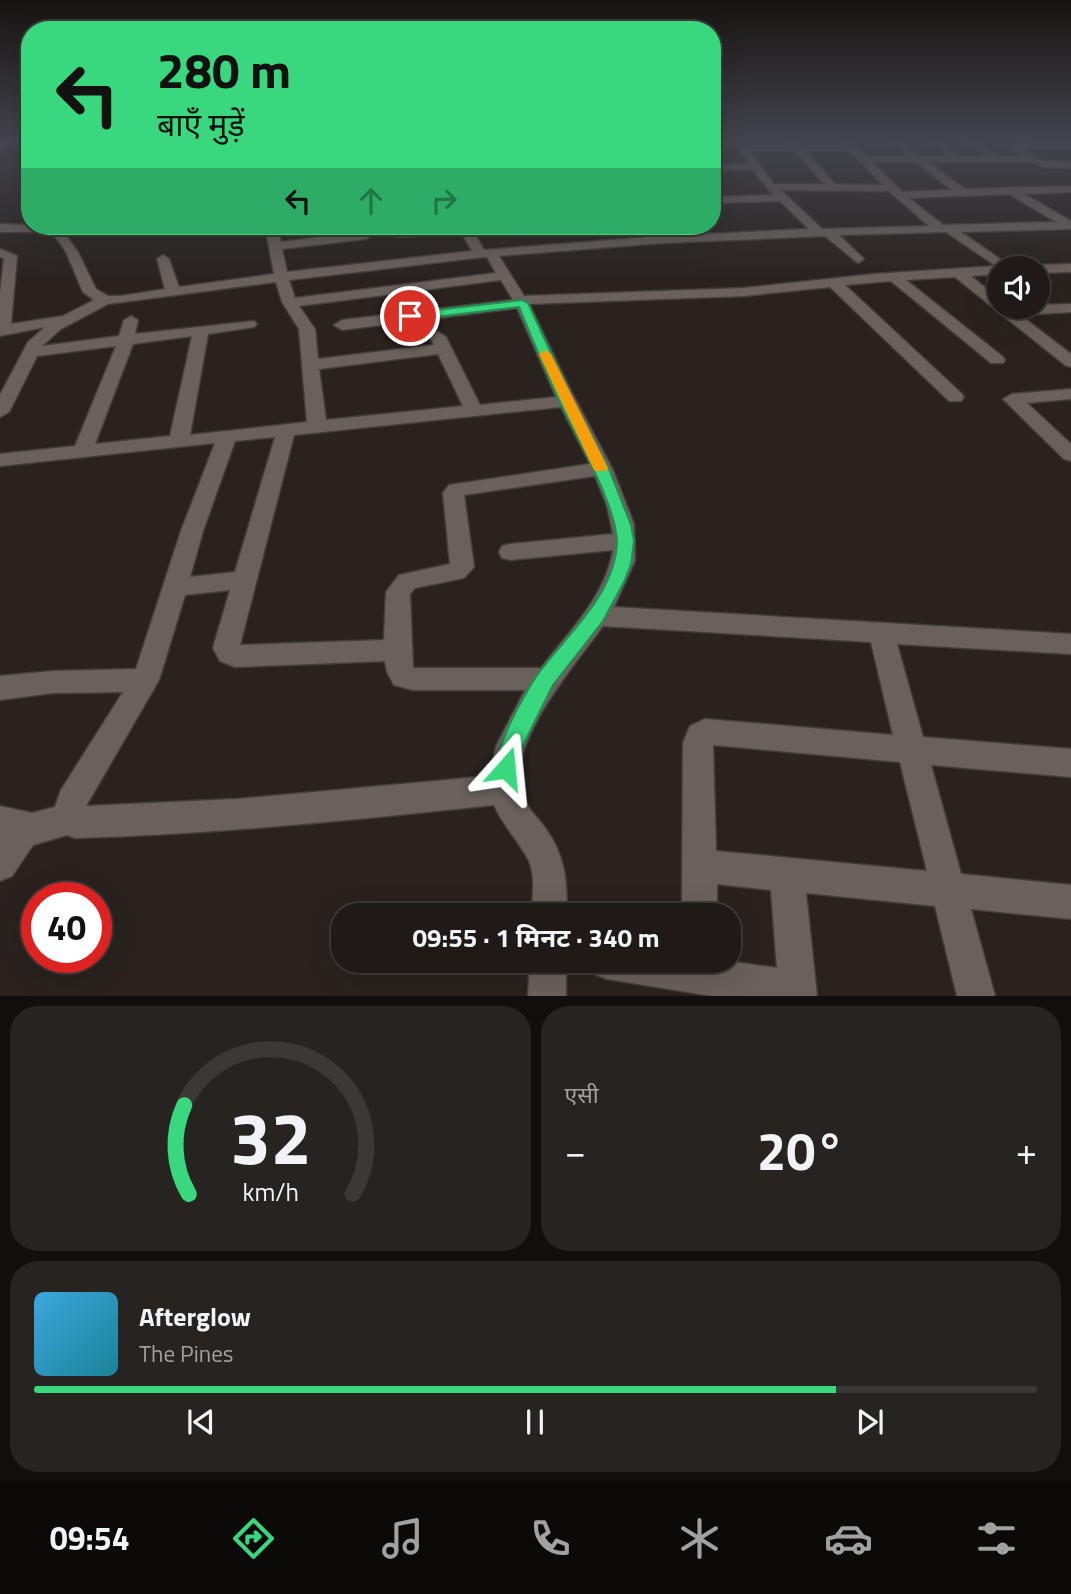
<!DOCTYPE html>
<html lang="hi">
<meta charset="utf-8">
<style>
body{margin:0;font-family:"Titillium Web","Noto Sans Devanagari",sans-serif;background:#272320;color:#f1f3f6;height:100vh;display:flex;flex-direction:column;font-size:26px;white-space:nowrap}
*{box-sizing:border-box;margin:0}
p{font-size:23px;color:#a1a1a1}
.icon{flex:none;width:38px;height:38px;fill:none;stroke:currentColor;stroke-width:2;stroke-linecap:round;stroke-linejoin:round}
.map{position:relative;height:996px;overflow:hidden}
.details{display:flex;flex-direction:column;gap:10px;padding:10px;background:#110e0d;flex:1}
.details>*{flex:none}
.hud{position:absolute;left:21px;top:21px;width:700px;height:214px;border-radius:28px;box-shadow:0 7px 28px #0002,0 0 0 2px #3c3836;background:#39d87f;color:#111;overflow:hidden}
.buttons{position:absolute;left:987px;top:256px;display:grid;gap:14px}
.buttons a{display:grid;place-items:center;width:63px;height:63px;border-radius:50%;background:#1f1a17;box-shadow:0 7px 28px #0002,0 0 0 2px #3c3836;font-size:35px}
.speed{position:absolute;left:21px;top:882px;display:flex;gap:14px;font-size:35px;font-weight:700;text-align:center}
.speed>*{display:grid;place-content:center;width:91px;height:91px;border-radius:50%;background:#1f1a17;box-shadow:0 7px 28px #0002,0 0 0 2px #3c3836;line-height:1}
.speed .limit{border:10px solid #d22;background:#fff;color:#111}
.pin{position:absolute;display:grid;place-items:center;width:60px;height:60px;color:#fff;margin:-30px;border:4px solid #fff;border-radius:50%;box-shadow:0 2px 7px #0007}
.me{position:absolute;width:77px;margin:-38px;rotate:18deg;stroke-linejoin:round;filter:drop-shadow(0 0 5px #0008)}
.turn{display:flex;align-items:center;gap:24px;height:147px;padding:0 21px;font-size:32px}
.turn .icon{width:91px;height:91px;stroke-width:2.5}
.turn b{display:block;font-size:49px;line-height:60px}
.lanes{display:flex;align-items:center;height:66px;padding:0 21px;background:#0003;justify-content:center;gap:35px;direction:ltr}
.lanes .off{opacity:.35}
.big{font-size:52px;font-weight:700;line-height:1.1}
.details .card{flex:1;display:flex;flex-direction:column;justify-content:center;gap:10px;min-width:0;padding:0 24px;border-radius:28px;background:#272320}
.details .dial{align-items:center;gap:0}
.dial svg{height:182px;overflow:visible;fill:none;stroke:#3c3836;stroke-width:7;stroke-linecap:round;text-anchor:middle}
.dial text{fill:#f1f3f6;stroke:none}
.song{display:flex;align-items:center;gap:21px}
.cover{width:84px;height:84px;border-radius:10px;background:linear-gradient(135deg,hsl(200 70% 55%),hsl(190 70% 35%))}
.played{height:7px;border-radius:4px;background:linear-gradient(90deg,#39d87f 80%,#3c3836 80%)}
.keys{display:flex;justify-content:space-around;direction:ltr}
.heat{display:flex;justify-content:space-between;align-items:center;font-size:38px;direction:ltr}
.details .tiles{flex:1;display:grid;gap:10px;grid-template-columns:1fr 1fr}
.card:last-child{grid-column:span 2}
.trip{position:absolute;left:331px;top:903px;width:410px;height:70px;border-radius:28px;background:#1f1a17;box-shadow:0 7px 28px #0002,0 0 0 2px #3c3836;font-weight:700;line-height:70px;text-align:center}
.tabs{display:flex;height:112px;justify-content:space-around;align-items:center;background:#0c0a09;color:#a1a1a1}
.tabs .icon{width:49px;height:49px}
.tabs .selected{color:#39d87f}
.tabs b{font-size:32px;color:#f1f3f6}
.map>svg:first-child{display:block}
.lines{fill:none;stroke-linecap:round;stroke-linejoin:round}
.minor-casing{stroke:#443e3b;stroke-width:3}
.minor{fill:#6a615d;fill-rule:evenodd}
.route{fill:#39d87f;stroke:#258c53;stroke-width:2}
.slow{fill:#f59e0b}
</style>
<div class="map">
<svg width="1071" height="996" viewBox="0 0 1071 996">
<rect width="100%" height="100%" fill="#29221f"/>
<g class="lines">
<defs>
<g id="minor">
<polygon points="30,140 30,145 0,148 0,142"/>
<path d="M 712,140 L 741,140 L 745,145 L 790,145 L 787,140 L 795,140 L 800,145 L 845,145 L 841,140 L 850,140 L 866,156 L 908,156 L 889,140 L 899,140 L 920,156 L 948,156 L 930,140 L 940,140 L 959,156 L 986,156 L 963,140 L 974,140 L 999,156 L 1022,156 L 1010,149 L 1008,147 L 1013,144 L 1071,142 L 1071,148 L 1024,149 L 1044,161 L 1071,162 L 1071,168 L 1042,167 L 1032,162 L 928,162 L 965,189 L 1071,186 L 1071,192 L 1024,194 L 1071,221 L 1071,229 L 961,232 L 1013,268 L 999,268 L 999,274 L 971,276 L 999,299 L 999,306 L 1071,304 L 1071,312 L 1020,315 L 1071,354 L 1071,367 L 1065,365 L 955,277 L 906,280 L 1003,357 L 1005,360 L 1003,363 L 991,363 L 891,281 L 845,285 L 961,393 L 964,397 L 961,401 L 949,401 L 830,287 L 744,296 L 529,304 L 571,391 L 613,470 L 634,524 L 635,561 L 614,607 L 1071,634 L 1071,654 L 897,644 L 923,737 L 1071,749 L 1071,777 L 931,765 L 961,874 L 1071,885 L 1071,919 L 971,909 L 995,996 L 957,996 L 935,906 L 806,893 L 817,996 L 712,996 L 607,979 L 594,974 L 589,961 L 728,961 L 777,968 L 771,890 L 717,884 L 717,915 L 682,915 L 683,743 L 690,726 L 705,719 L 893,735 L 871,642 L 603,626 C 576,664 500,749 523,799 C 529,810 539,819 546,829 C 565,855 568,884 566,915 L 532,915 C 532,898 536,877 529,861 C 519,841 503,826 494,805 C 355,820 215,834 75,838 L 67,835 L 33,845 L 12,876 L 0,881 L 0,806 L 32,813 L 55,807 L 61,790 L 123,692 L 53,693 L 0,700 L 0,676 L 53,671 L 136,669 L 181,531 L 215,443 L 0,466 L 0,454 L 75,446 L 116,346 L 37,356 L 9,412 L 0,417 L 0,395 L 28,342 L 45,327 L 0,336 L 0,293 L 4,258 L 0,257 L 0,249 L 17,256 L 11,324 L 63,316 L 94,300 L 83,292 L 66,252 L 52,232 L 0,232 L 0,224 L 59,226 L 78,252 L 96,289 L 108,296 L 121,296 L 165,289 L 157,259 L 163,255 L 169,259 L 179,287 L 274,274 L 265,226 L 277,226 L 281,242 L 366,231 L 372,235 L 366,239 L 282,249 L 287,272 L 472,251 L 458,226 L 470,226 L 484,250 L 663,236 L 809,229 L 780,201 L 712,203 L 712,197 L 773,195 L 753,170 L 712,170 L 712,164 L 749,164 L 735,145 L 712,145 ZM 749,151 L 795,151 L 824,184 L 774,184 ZM 805,151 L 850,151 L 883,185 L 835,184 ZM 872,162 L 916,162 L 952,190 L 902,192 ZM 781,190 L 889,191 L 929,226 L 822,229 ZM 1009,194 L 1056,222 L 943,225 L 909,198 ZM 946,232 L 996,266 L 874,274 L 744,288 L 524,296 L 499,256 L 663,243 L 825,236 L 858,263 L 864,259 L 839,235 ZM 484,257 L 487,257 L 496,273 L 295,298 L 289,280 ZM 501,280 L 513,300 L 342,320 L 334,325 L 342,330 L 517,308 L 556,397 L 480,405 L 446,337 L 438,332 L 430,337 L 434,345 L 318,359 L 315,329 L 299,306 ZM 276,282 L 282,302 L 299,329 L 307,422 L 190,435 L 208,334 L 254,327 L 257,324 L 254,321 L 135,334 L 138,320 L 131,316 L 124,320 L 119,336 L 42,346 L 61,329 L 108,304 ZM 192,336 L 170,436 L 95,444 L 133,344 ZM 438,354 L 463,406 L 326,420 L 319,369 ZM 561,407 L 590,464 L 449,485 L 443,493 L 450,564 L 399,575 L 386,592 L 384,640 L 240,645 L 294,435 ZM 275,437 L 235,572 L 190,577 L 203,531 L 235,441 ZM 595,476 L 607,506 L 613,534 L 510,544 L 502,546 L 499,552 L 502,558 L 510,560 L 613,550 C 605,597 569,631 541,668 L 413,668 L 410,594 L 415,588 L 464,578 L 474,567 L 464,495 ZM 230,590 L 213,648 L 220,661 L 235,667 L 385,661 L 387,672 L 394,685 L 413,690 L 525,690 L 496,746 L 490,776 L 237,799 L 86,806 L 159,680 L 185,595 ZM 713,745 L 900,762 L 927,871 L 716,851 Z"/>
<polygon points="30,182 30,196 24,195 25,185"/>
<path d="M 430,226 L 439,229 C 429,236 397,240 387,233 L 393,229 Z"/>
<polygon points="1071,264 1071,272 1038,273 1038,268 1032,268 1038,265"/>
<polygon points="1071,389 1071,399 1027,403 1071,444 1071,461 1064,459 1003,399 1012,394"/>
<polygon points="530,961 566,961 566,996 528,996"/>
</g>
</defs>
<use href="#minor" class="minor-casing"/>
<use href="#minor" class="minor"/>
</g>
<linearGradient id="sky" x2="0" y2="1"><stop stop-color="#171311"/><stop offset="0.5" stop-color="#43444d"/><stop offset="1" stop-color="#43444d" stop-opacity="0"/></linearGradient>
<rect width="1071" height="280" fill="url(#sky)"/>
<path class="route" d="M 522,300 L 528,303 L 573,401 L 609,469 L 631,525 L 634,541 L 631,564 L 624,582 L 603,621 L 553,685 L 523,745 L 514,776 L 506,779 L 498,776 C 489,755 527,688 541,670 C 570,632 614,594 617,544 C 618,507 575,435 559,400 C 545,370 532,338 519,307 L 410,320 L 405,316 L 410,313 Z"/>
<polygon class="slow" points="545,350 551,354 608,468 606,471 595,471 593,468 539,354"/>
</svg>
<div class="buttons">
<a><svg class="icon" aria-label="sound" viewBox="0 0 24 24"><path d="M4 9h4l5-4v14l-5-4H4zM17 9q2 3 0 6"/></svg></a>
</div>
<div class="speed"><div class="limit">40</div></div>
<div class="pin" style="left:410px;top:316px;background:#d93025"><svg class="icon" aria-label="arrive" viewBox="0 0 24 24"><path d="M6 21V4h12l-3 4 3 4H6"/></svg></div>
<svg class="me" style="left:506px;top:768px" viewBox="-20 -20 40 40"><path d="M0-17L14 15 0 8-14 15z" fill="#39d87f" stroke="#fff" stroke-width="4"/></svg>
<div class="trip">09:55 · 1 मिनट · 340 m</div>
<div class="hud">
<div class="turn"><svg class="icon" aria-label="left" viewBox="0 0 24 24"><path d="M17 20v-9H6M10 6l-5 5 5 5"/></svg><div><b>280 m</b>बाएँ मुड़ें</div></div>
<div class="lanes"><svg class="icon" aria-label="left" viewBox="0 0 24 24"><path d="M17 20v-9H6M10 6l-5 5 5 5"/></svg><svg class="icon off" aria-label="ahead" viewBox="0 0 24 24"><path d="M12 20V5M6 11l6-6 6 6"/></svg><svg class="icon off" aria-label="right" viewBox="0 0 24 24"><path d="M7 20v-9h11M14 6l5 5-5 5"/></svg></div>
</div>
</div>
<section class="details">
<div class="tiles">
<div class="card dial"><svg viewBox="0 0 100 80">
<path d="M14 69A42 42 0 1 1 86 69"/>
<path d="M14 69A42 42 0 0 1 12 30" stroke="#39d87f"/>
<text x="50" y="56" font-size="32" font-weight="700">32</text>
<text x="50" y="72" font-size="11">km/h</text>
</svg></div>
<div class="card"><p>एसी</p>
<div class="heat"><a>−</a><b class="big">20°</b><a>+</a></div>
</div>
<div class="card">
<div class="song"><i class="cover"></i><div><b>Afterglow</b><p>The Pines</p></div></div>
<div class="played"></div>
<div class="keys"><svg class="icon" aria-label="previous" viewBox="0 0 24 24"><path d="M18 5L8 12l10 7zM5 5v14"/></svg><svg class="icon" aria-label="pause" viewBox="0 0 24 24"><path d="M8 5v14M16 5v14"/></svg><svg class="icon" aria-label="next" viewBox="0 0 24 24"><path d="M6 5l10 7-10 7zM19 5v14"/></svg></div>
</div>
</div>
</section>
<nav class="tabs">
<b>09:54</b>
<svg class="icon selected" aria-label="directions" viewBox="0 0 24 24"><path d="M12 3l9 9-9 9-9-9zM9 14v-3h6M13 9l2 2-2 2"/></svg>
<svg class="icon" aria-label="music" viewBox="0 0 24 24"><path d="M9 18V5l10-2v13"/><circle cx="6" cy="18" r="3"/><circle cx="16" cy="16" r="3"/></svg>
<svg class="icon" aria-label="phone" viewBox="0 0 24 24"><path d="M5 4h4l2 5-3 2q2 4 5 5l2-3 5 2v4C11 20 4 13 5 4z"/></svg>
<svg class="icon" aria-label="climate" viewBox="0 0 24 24"><path d="M12 3v18M4 7l16 10M4 17L20 7"/></svg>
<svg class="icon" aria-label="car" viewBox="0 0 24 24"><path d="M5 17H2v-5l4-1 3-4h7l3 4 3 1v5h-3M9 17h6M6 11h13"/><circle cx="7" cy="17" r="2"/><circle cx="17" cy="17" r="2"/></svg>
<svg class="icon" aria-label="filters" viewBox="0 0 24 24"><path d="M4 7h16M4 17h16"/><circle cx="9" cy="7" r="2"/><circle cx="15" cy="17" r="2"/></svg>
</nav>
